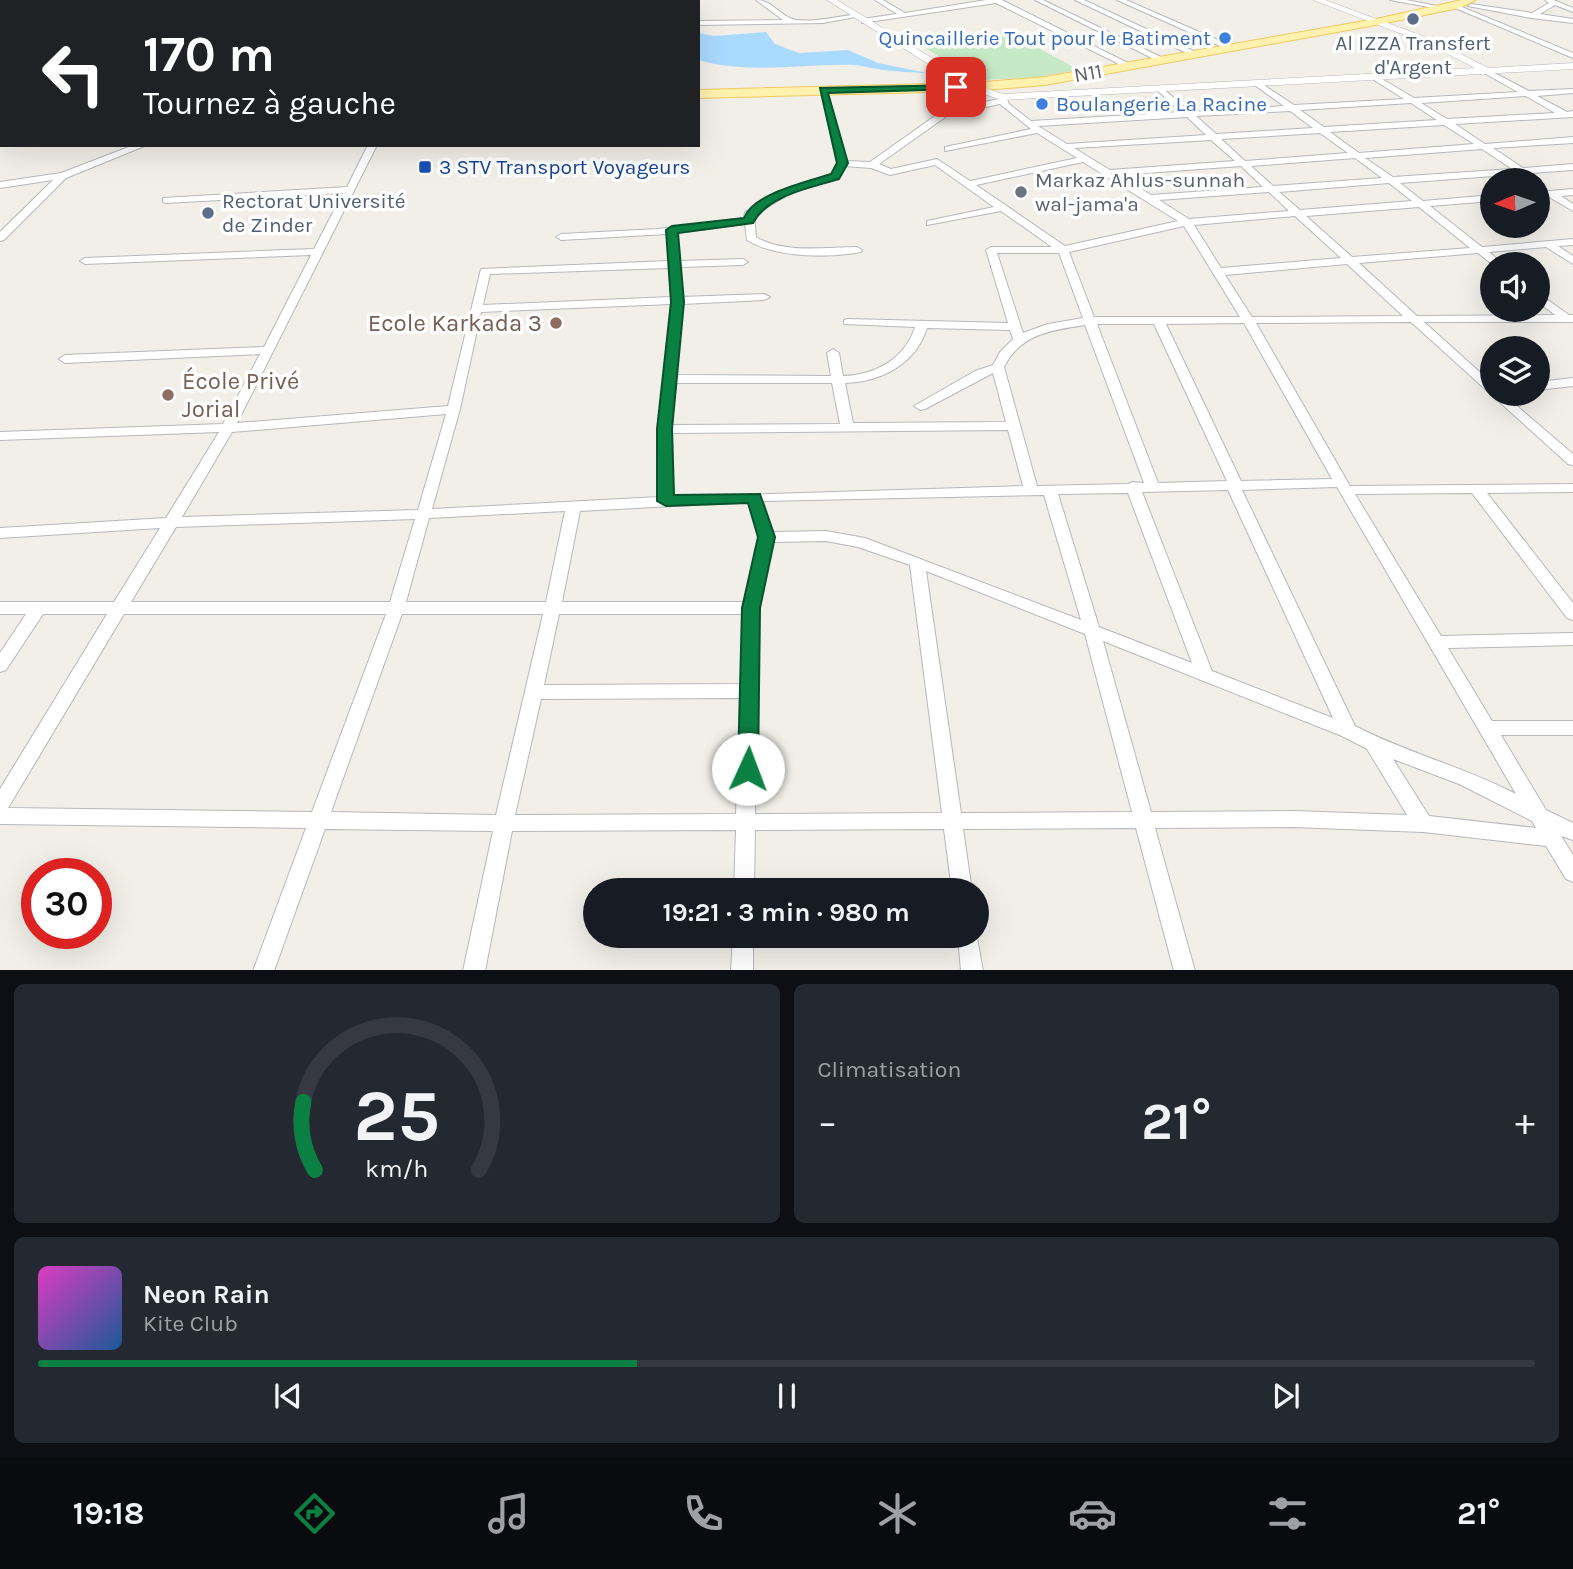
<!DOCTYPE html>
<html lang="fr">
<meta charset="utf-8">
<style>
body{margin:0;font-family:Karla,sans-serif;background:#242831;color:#f1f3f6;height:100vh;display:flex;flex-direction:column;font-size:26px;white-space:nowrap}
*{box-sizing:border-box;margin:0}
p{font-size:23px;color:#9ea1a6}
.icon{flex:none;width:38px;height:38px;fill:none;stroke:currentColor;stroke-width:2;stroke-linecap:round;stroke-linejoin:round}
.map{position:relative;height:970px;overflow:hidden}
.panel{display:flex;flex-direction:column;gap:14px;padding:14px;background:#0d0f14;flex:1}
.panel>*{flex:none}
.banner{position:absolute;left:0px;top:0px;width:700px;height:147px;box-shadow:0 7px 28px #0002;background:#202124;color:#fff;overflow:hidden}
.needle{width:46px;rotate:268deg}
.controls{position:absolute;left:1480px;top:168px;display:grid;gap:14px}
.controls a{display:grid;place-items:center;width:70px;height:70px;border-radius:50%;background:#171b24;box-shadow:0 7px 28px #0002;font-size:35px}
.speed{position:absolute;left:21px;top:858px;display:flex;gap:14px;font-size:35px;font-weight:700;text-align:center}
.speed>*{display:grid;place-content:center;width:91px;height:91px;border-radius:50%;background:#171b24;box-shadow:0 7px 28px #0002;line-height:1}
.speed .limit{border:10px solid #d22;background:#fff;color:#111}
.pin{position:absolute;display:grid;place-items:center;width:60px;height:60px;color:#fff;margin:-30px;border-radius:14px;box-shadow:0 4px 10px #0006}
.me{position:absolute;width:77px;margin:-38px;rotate:2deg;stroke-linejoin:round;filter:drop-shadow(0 0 5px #0008)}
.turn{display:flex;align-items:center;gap:24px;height:147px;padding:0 28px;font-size:32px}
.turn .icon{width:91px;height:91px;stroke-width:2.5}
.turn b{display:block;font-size:49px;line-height:60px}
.big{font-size:52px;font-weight:700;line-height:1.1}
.panel .widget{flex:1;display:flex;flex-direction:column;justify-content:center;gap:10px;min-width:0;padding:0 24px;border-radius:10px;background:#242831}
.panel .dial{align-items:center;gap:0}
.dial svg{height:182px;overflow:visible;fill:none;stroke:#363941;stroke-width:7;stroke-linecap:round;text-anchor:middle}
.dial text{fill:#f1f3f6;stroke:none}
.song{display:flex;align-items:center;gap:21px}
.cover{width:84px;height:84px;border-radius:10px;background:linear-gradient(135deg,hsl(310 70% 55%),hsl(210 70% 35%))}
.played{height:7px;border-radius:4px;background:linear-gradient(90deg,#0b8043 40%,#363941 40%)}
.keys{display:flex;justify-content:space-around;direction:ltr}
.heat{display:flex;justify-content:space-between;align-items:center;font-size:38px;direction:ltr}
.panel .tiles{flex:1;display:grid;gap:14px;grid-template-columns:1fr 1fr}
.widget:last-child{grid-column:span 2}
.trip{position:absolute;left:583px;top:878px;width:406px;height:70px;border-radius:35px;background:#171b24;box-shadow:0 7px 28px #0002;font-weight:700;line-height:70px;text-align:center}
.dock{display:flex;height:112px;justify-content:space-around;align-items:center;background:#090b0e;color:#9ea1a6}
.dock .icon{width:49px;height:49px}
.dock .current{color:#0b8043}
.dock b{font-size:32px;color:#f1f3f6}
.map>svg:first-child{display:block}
.green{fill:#c5e8c5}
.water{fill:#aadaff}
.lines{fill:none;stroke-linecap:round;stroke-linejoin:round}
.minor-casing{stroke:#b5b8bc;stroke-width:2}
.tertiary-casing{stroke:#b5b8bc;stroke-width:1}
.primary-casing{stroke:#f2c960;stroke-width:2}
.minor{fill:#fff;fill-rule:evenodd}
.tertiary{fill:#fff;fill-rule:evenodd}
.primary{fill:#fff2af;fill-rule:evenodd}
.route{fill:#0b8043;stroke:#07532c;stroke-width:2}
.service-dot{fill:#5c6f8a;stroke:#fff;stroke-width:2.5}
.shop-dot{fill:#3f7fe0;stroke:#fff;stroke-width:2.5}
.transit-dot{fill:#1a4fb4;stroke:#fff;stroke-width:2.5}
.worship-dot{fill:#6b7280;stroke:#fff;stroke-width:2.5}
.education-dot{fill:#8d6e63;stroke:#fff;stroke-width:2.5}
.labels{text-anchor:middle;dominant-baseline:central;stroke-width:7;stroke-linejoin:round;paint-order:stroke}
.far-shop-label{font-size:21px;fill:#366cbe;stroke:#fff;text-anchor:end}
.far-service-label{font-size:21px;fill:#4e5e75;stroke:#fff}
.far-street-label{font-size:21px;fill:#5f6368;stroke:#fff}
.far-transit-label{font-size:21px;fill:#164399;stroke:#fff;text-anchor:start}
.far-worship-label{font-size:21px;fill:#5b616d;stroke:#fff;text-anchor:start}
.education-label{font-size:24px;fill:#785e54;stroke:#fff;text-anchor:end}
</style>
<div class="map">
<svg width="1573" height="971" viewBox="0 0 1573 971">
<rect width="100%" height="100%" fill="#f1efe8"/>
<polygon class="green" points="1008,32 1079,70 1031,78 978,80 922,46"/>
<path class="water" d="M 766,32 L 775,44 L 799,53 L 848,50 L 878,63 L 932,74 C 914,72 895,72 877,69 C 870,68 863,66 856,65 C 802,63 750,75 698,60 L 698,33 L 714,36 Z"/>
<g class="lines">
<defs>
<g id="minor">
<polygon points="367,0 375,0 366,2"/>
<polygon points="436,0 444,0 435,2"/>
<polygon points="504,0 512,0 503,2"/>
<polygon points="640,0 657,0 637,2"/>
<polygon points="680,0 687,0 688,2 681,2"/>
<path d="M 756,0 C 770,0 777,12 790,18 C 804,25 841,16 857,14 L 861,16 L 823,23 L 698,25 L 698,21 L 783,20 Z"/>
<polygon points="875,0 883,0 905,13 986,0 1002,0 1134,66 1127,68 996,3 862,23 862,19 897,14"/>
<polygon points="1035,0 1043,0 1167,60 1160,62"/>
<polygon points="1075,0 1084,0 1200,54 1193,56"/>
<polygon points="1117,0 1126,0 1236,48 1229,50"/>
<polygon points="1390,0 1406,0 1448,8 1445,10"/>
<polygon points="1545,0 1554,0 1573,8 1573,12 1555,5 1540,14 1573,19 1573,23 1531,18 1468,6 1471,4 1532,13 1549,3"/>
<polygon points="1453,5 1457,5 1573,53 1573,58 1453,7"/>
<path d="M 1487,69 L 1529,91 L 1573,89 L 1573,93 L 1537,96 L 1567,112 L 1573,111 L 1573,117 L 1455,124 L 1485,144 L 1573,137 L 1573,143 L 1493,148 L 1523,168 L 1573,164 L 1573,170 L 1531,173 L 1541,180 L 1538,182 L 1538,180 L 1530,180 L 1520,174 L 1400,183 L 1423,201 L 1493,195 L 1493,201 L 1430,206 L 1482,247 L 1573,239 L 1573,245 L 1558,246 L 1573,256 L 1573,264 L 1546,247 L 1489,252 L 1503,264 L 1493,265 L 1478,253 L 1359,263 L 1417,316 L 1555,315 L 1538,302 L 1538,293 L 1569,315 L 1573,315 L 1573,322 L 1424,322 L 1493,384 L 1493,394 L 1503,394 L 1573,454 L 1573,465 L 1568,464 L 1411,322 L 1256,323 L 1350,486 L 1573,484 L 1573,492 L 1487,493 L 1573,603 L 1573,620 L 1567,618 L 1472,493 L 1355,494 L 1441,636 L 1573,633 L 1573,645 L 1448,648 L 1492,721 L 1573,721 L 1573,735 L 1501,735 L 1546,810 L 1573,823 L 1573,840 L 1561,836 L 1573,855 L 1573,882 L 1566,879 L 1546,846 L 1423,832 L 1293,827 L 1155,828 L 1195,971 L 1174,971 L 1136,828 L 963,829 L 972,891 L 952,891 L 944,829 L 755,830 L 754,891 L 734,891 L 736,830 L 512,831 L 485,971 L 463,971 L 493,831 L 325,829 L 274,971 L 253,971 L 306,828 L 0,824 L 0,789 L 107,614 L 43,614 L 6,670 L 0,672 L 0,653 L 26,614 L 0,614 L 0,602 L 114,602 L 160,528 L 0,538 L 0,528 L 166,518 L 219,432 L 0,440 L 0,432 L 223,424 L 260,354 L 65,363 L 59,359 L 65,355 L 264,347 L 311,255 L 85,264 L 80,261 L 85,258 L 314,249 L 343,193 L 166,203 L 163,202 L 163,198 L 347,187 L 368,145 L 377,145 L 237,423 L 448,406 L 481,269 L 669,261 L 667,234 L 561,240 L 556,237 L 561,234 L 658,229 L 744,218 L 745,212 L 785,189 L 832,174 L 837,163 L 820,88 L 827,90 L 846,161 L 870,162 L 942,111 L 999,99 L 998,97 L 1002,95 L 1005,95 L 1009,104 L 1031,121 L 1181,112 L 1159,92 L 1159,88 L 1162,88 L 1191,112 L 1284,106 L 1256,86 L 1255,84 L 1259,82 L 1294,105 L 1404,99 L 1374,80 L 1374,76 L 1377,76 L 1414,98 L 1518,92 L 1484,73 L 1483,71 ZM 1526,96 L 1555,113 L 1447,119 L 1421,103 ZM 1411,103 L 1437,120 L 1324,127 L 1300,110 ZM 1000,104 L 1031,129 L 945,147 L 945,151 L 1037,133 L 1077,158 L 970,181 L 937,159 L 891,169 L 879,164 L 948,115 ZM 1290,111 L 1313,128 L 1216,134 L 1196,116 ZM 1187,117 L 1206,135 L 1067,144 L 1038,126 ZM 1444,125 L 1474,144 L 1359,153 L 1330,132 ZM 1320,133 L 1348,153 L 1245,161 L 1221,139 ZM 1211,140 L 1235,161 L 1110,170 L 1074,148 ZM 1482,149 L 1512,169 L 1393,177 L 1365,158 ZM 1355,158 L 1382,178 L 1273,186 L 1251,166 ZM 1083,162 L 1178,221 L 1065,246 L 976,185 ZM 935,165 L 994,207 L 927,221 L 927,225 L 1001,211 L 1052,247 L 991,247 L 986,250 L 1008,323 L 848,319 L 844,320 L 844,324 L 915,327 C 905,359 875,375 843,376 L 839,353 L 833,349 L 827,353 L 831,376 L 676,375 L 682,304 L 764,300 L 770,297 L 764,294 L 682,297 L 680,267 L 743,265 L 748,262 L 743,259 L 679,261 L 677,233 L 745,224 L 747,240 C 775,258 829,258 861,252 L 862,250 L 857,247 C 825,247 784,254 756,237 L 754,215 L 791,193 L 839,178 L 845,166 L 871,168 L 890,175 ZM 1241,166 L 1263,187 L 1151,195 L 1118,175 ZM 1389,183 L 1412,201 L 1300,210 L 1279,192 ZM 1269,192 L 1289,211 L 1189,219 L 1159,200 ZM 1419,207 L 1470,248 L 1352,257 L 1306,216 ZM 1295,216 L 1341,258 L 1221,268 L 1194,225 ZM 1184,226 L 1240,317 L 1094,317 L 1069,252 ZM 997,253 L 1059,253 L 1083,318 L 1048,324 L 1023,333 ZM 1347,264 L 1403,316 L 1252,317 L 1225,275 ZM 669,268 L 671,297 L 483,305 L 490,274 ZM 671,304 L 658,429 L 659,497 L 432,509 L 460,409 L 481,312 ZM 1244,323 L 1332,479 L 1241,481 L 1166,324 ZM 1097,324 L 1154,324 L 1227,481 L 1158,483 ZM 1085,325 L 1144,483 L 1133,482 L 1128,484 L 1037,486 L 1004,367 C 1020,334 1052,330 1085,325 ZM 927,328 L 1010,330 L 1013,339 L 1000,352 L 993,365 L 975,371 L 914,406 L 920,410 L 925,409 L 993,373 L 1006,422 L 853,423 L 845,383 C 881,382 916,364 927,328 ZM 676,383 L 832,383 L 840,424 L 672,425 ZM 446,414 L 418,510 L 182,517 L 232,432 ZM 1008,430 L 1023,486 L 673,497 L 672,433 ZM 1337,487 L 1516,794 C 1464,767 1407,753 1355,726 L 1242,490 ZM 1228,490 L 1333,718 L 1212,671 L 1142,492 ZM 1128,493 L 1192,663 L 1099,627 L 1058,494 ZM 1044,495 L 1081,620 L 865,538 L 826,531 L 773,532 L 763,501 ZM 748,502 L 760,537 L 744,602 L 562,602 L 580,511 ZM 565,511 L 546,602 L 406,602 L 429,518 ZM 415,519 L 390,602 L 131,602 L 176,527 ZM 826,541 L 858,547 L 910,565 L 942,813 L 755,814 L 759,608 L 773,542 ZM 926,571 L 1085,634 L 1132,812 L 961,813 ZM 124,614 L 386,614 L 312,812 L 8,808 ZM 402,614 L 543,614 L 496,815 L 331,812 ZM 559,614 L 743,614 L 741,684 L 544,685 ZM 1103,641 L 1342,736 L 1367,749 L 1407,815 L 1293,811 L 1151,812 ZM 740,698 L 736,814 L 515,815 L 541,699 ZM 1393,759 L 1459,784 L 1532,821 L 1536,828 L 1429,816 Z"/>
<polygon points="2,127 2,133 0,134 0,128"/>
<polygon points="134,145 147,145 66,178 4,240 0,241 0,232 53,180 0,188 0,182 61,173"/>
<polygon points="1573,189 1573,195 1561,196 1573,204 1573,211 1549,197 1538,198 1538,192"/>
<polygon points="1573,378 1573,386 1538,390 1538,382"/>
<polygon points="976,932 983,971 961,971 958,936 976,936"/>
<polygon points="733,936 753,936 753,971 731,971"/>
</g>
<g id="tertiary">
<polygon points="40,0 51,0 39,2"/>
<polygon points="205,0 233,0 235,2 206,2"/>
<polygon points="535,0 546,0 534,2"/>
<polygon points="827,0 837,0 976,85 1003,94 1475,68 1428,44 1313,0 1325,0 1434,40 1488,68 1573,63 1573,69 1002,100 968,89"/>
<polygon points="2,15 2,21 0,22 0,16"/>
</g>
<g id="primary">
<polygon points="1462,0 1476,0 1459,8 1376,25 1045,85 972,91 698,98 698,90 972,83 1045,77 1376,19"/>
<rect x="0" y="51" width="2" height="6"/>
</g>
</defs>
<use href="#minor" class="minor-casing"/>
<use href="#tertiary" class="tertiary-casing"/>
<use href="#primary" class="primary-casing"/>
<use href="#minor" class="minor"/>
<use href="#tertiary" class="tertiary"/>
<use href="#primary" class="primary"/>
</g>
<path class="route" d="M 956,85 L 960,87 L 959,89 L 828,93 L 848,163 L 839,179 C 810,188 768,195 753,223 L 678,233 L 684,302 L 672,429 L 674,495 L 760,494 L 775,537 L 760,608 L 758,769 L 755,775 L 748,777 L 741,775 L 738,769 L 742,608 L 758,537 L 748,503 L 666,506 L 657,501 L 657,429 L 671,302 L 666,230 L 672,226 L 744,218 C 754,193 807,182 831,174 L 837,163 L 820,88 Z"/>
<g class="service-dot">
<circle cx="1413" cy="19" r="7"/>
<circle cx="208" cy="213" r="7"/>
</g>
<g class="shop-dot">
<circle cx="1225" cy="38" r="7"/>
<circle cx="1042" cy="104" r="7"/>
</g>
<rect class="transit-dot" x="418" y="160" width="14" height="14" rx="3.5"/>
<circle class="worship-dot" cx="1021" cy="192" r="7"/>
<g class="education-dot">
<circle cx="556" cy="323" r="7"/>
<circle cx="168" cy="395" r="7"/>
</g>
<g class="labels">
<g class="far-shop-label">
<text x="1211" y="38">Quincaillerie Tout pour le Batiment</text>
<text x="1056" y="104" text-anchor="start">Boulangerie La Racine</text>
</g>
<g class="far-service-label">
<text x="1413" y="43">Al IZZA Transfert<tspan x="1413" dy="24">d'Argent</tspan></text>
<text x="222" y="201" text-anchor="start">Rectorat Université<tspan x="222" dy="24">de Zinder</tspan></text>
</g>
<g class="far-street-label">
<text transform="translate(1088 73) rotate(-10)">N11</text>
</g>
<g class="far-transit-label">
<text x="439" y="167">3 STV Transport Voyageurs</text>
</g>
<g class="far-worship-label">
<text x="1035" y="180">Markaz Ahlus-sunnah<tspan x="1035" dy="24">wal-jama'a</tspan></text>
</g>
<g class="education-label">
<text x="542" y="323">Ecole Karkada 3</text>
<text x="182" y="381" text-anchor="start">École Privé<tspan x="182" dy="28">Jorial</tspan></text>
</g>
</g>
</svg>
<div class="controls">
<a><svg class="needle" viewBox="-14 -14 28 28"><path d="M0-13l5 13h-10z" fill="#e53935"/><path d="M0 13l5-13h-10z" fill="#9ea1a6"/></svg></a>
<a><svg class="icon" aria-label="sound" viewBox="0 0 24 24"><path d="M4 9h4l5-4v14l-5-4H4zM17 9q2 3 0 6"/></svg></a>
<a><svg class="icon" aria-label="layers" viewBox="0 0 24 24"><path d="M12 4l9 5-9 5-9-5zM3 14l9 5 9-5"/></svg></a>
</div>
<div class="speed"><div class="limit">30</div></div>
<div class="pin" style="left:956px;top:87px;background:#d93025"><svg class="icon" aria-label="arrive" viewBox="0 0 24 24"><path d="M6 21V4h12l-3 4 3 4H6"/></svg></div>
<svg class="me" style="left:748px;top:769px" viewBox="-20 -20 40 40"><circle r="19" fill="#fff"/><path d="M0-13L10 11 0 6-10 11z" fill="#0b8043"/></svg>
<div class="trip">19:21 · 3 min · 980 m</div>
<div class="banner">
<div class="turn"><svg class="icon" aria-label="left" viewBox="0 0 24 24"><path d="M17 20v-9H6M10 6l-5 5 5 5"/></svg><div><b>170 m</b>Tournez à gauche</div></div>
</div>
</div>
<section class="panel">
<div class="tiles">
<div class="widget dial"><svg viewBox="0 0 100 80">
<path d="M14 69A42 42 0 1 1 86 69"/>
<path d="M14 69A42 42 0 0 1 9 39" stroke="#0b8043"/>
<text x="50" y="56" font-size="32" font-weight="700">25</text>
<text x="50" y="72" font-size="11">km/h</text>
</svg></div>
<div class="widget"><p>Climatisation</p>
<div class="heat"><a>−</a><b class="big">21°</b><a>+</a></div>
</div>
<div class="widget">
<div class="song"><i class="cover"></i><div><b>Neon Rain</b><p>Kite Club</p></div></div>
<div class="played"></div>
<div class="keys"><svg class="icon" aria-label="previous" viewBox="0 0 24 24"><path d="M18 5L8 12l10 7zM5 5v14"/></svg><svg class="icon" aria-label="pause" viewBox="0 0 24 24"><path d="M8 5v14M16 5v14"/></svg><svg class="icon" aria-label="next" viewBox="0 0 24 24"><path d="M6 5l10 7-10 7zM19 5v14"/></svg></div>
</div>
</div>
</section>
<nav class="dock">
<b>19:18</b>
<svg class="icon current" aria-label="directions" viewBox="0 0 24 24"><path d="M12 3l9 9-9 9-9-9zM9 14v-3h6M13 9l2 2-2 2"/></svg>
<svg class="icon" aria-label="music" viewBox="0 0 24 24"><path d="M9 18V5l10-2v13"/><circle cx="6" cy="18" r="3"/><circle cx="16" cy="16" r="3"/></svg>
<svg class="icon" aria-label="phone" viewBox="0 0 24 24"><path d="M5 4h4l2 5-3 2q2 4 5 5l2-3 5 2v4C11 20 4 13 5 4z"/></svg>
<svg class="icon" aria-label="climate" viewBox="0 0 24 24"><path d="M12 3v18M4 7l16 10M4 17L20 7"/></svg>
<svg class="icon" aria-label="car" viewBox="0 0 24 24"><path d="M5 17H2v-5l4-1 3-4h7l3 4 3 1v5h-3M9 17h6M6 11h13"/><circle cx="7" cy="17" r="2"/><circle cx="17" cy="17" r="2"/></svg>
<svg class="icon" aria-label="filters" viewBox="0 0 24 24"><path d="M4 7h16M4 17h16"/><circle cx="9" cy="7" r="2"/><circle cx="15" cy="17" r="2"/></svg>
<b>21°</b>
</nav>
